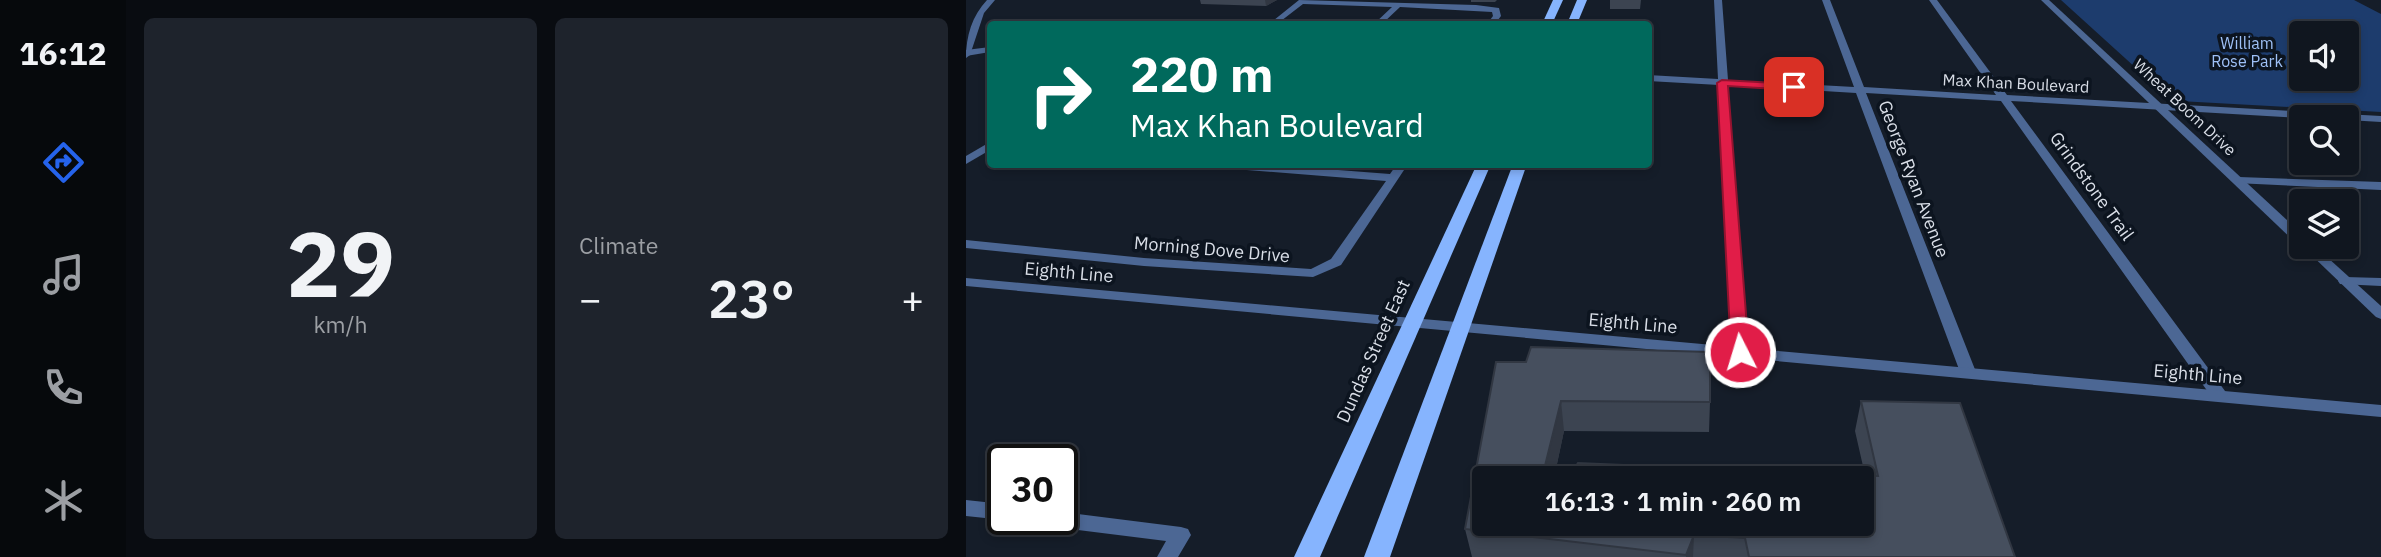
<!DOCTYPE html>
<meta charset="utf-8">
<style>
body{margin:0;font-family:"IBM Plex Sans",sans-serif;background:#1e232c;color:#f1f3f6;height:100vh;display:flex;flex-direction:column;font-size:26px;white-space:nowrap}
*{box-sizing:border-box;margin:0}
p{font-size:23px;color:#9c9fa4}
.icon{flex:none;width:38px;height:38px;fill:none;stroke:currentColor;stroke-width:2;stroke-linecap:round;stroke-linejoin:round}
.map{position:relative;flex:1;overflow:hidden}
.drawer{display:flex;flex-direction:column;gap:18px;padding:18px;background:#090c11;width:840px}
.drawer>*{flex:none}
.hud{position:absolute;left:21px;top:21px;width:665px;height:147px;border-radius:7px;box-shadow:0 4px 10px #0003,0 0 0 2px #30353d;background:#00695c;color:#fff;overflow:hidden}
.controls{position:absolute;left:1323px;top:21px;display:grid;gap:14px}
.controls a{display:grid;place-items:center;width:70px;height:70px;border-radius:7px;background:#10161f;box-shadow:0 4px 10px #0003,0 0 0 2px #30353d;font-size:35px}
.speed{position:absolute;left:21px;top:444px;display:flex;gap:14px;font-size:35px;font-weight:700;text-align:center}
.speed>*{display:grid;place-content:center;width:91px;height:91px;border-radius:50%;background:#10161f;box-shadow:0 4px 10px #0003,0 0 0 2px #30353d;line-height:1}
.speed .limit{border:4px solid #111;border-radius:10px;background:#fff;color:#111}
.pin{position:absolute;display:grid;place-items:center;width:60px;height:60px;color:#fff;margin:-30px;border-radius:14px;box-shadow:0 4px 10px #0006}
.me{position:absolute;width:77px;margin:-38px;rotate:355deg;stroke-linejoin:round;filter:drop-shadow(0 0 5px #0008)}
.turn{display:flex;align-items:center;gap:24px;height:147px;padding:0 28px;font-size:32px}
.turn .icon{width:91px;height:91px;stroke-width:2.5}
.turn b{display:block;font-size:49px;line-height:60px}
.big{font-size:52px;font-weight:600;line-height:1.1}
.drawer .tile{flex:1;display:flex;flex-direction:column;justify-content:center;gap:10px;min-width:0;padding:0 24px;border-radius:10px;background:#1e232c}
.drawer .dial{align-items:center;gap:0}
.dial b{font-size:91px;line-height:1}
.heat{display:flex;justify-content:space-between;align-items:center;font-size:38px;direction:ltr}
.drawer .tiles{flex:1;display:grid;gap:18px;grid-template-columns:repeat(2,1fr)}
.trip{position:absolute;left:506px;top:466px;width:402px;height:70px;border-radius:7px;background:#10161f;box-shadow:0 4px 10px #0003,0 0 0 2px #30353d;font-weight:600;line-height:70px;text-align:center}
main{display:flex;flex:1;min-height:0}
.tab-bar{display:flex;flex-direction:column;width:126px;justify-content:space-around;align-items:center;background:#06090c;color:#9c9fa4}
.tab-bar .icon{width:49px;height:49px}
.tab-bar .on{color:#2563eb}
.tab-bar b{font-size:32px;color:#f1f3f6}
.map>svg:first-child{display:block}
.green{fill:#1d3c6d;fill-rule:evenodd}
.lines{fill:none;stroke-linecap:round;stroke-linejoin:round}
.minor{fill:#4c6794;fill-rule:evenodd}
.tertiary{fill:#4c6794;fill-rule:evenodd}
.primary{fill:#86b4fe;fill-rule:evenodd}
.wall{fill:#3c4451}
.shaded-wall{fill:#313742}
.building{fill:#464f5e;stroke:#313742;stroke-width:2}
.route{fill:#e11d48;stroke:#92132f;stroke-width:2}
.labels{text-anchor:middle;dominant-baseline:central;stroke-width:7;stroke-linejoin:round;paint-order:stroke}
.far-park-label{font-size:16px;fill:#9ec0f6;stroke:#0c141f}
.far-street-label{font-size:16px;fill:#d9dee7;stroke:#0c141f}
.street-label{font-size:18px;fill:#d9dee7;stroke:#0c141f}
</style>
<main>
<nav class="tab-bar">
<b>16:12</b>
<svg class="icon on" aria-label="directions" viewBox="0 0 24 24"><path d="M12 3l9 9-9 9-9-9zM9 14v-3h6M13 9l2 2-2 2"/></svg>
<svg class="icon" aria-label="music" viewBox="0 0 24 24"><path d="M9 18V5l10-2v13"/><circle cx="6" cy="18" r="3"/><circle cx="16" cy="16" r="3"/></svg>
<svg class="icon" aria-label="phone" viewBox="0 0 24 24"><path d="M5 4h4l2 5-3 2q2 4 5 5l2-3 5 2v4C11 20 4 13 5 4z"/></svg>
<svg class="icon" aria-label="climate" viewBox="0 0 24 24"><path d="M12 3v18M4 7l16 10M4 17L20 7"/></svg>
</nav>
<section class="drawer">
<div class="tiles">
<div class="tile dial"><b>29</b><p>km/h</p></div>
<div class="tile"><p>Climate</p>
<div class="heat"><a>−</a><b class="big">23°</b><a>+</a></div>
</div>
</div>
</section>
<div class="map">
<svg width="1415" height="557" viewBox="0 0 1415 557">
<rect width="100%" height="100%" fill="#151d29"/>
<path class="green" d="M 1095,0 L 1388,0 L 1415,14 L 1415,112 L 1213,101 L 1203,98 ZM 1335,33 L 1381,33 L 1381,79 L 1335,79 Z"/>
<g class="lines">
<g class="minor">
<polygon points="333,0 510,5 533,8 535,16 529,24 521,24 527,16 526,12 434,7 416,24 408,24 426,7 337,4 311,24 303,24"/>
<polygon points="748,0 756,0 762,80 888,87 856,0 864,0 898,87 1030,95 963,0 971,0 1041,95 1415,116 1415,122 1381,120 1381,117 1335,118 1045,101 1259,391 1261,395 1259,399 1247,399 1035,101 900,93 1010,372 1008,376 996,376 994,372 890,93 762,85 782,352 780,356 768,356 766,352 753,85 682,81 682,75 752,79"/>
<polygon points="24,47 24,52 0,56 0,50"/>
<polygon points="24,142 24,150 0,164 0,156"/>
<polygon points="238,164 295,164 424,174 431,164 442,164 375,265 347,277 178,266 0,248 0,240 178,258 345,269 365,259 420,181 243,167"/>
<polygon points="1273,177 1415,182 1415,190 1269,183 1267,181"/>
<polygon points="1379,277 1415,278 1415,286 1374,284 1372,281 1374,278"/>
<polygon points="0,500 37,504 38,520 0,516"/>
<polygon points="96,512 215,527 222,529 225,535 212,557 191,557 200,541 96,528 89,526 86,520 96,520"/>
</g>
<g class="tertiary">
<path d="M 21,0 L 29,0 L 18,13 L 4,55 L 0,58 C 0,36 6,16 21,0 Z"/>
<polygon points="1075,0 1083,0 1335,233 1335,244 1330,243"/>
<polygon points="1337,247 1350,247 1415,306 1415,319 1410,317"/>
<polygon points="0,278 1415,405 1415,417 0,286"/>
</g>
<g class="primary">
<polygon points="587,0 597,0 586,24 576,24"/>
<polygon points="611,0 621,0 611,24 601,24"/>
<polygon points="511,164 525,164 354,557 328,557"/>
<polygon points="547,164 561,164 424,557 398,557"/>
</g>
</g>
<g class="wall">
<polygon points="234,0 311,0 300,6 235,4"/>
<polygon points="505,0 531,0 529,2 505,2"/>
<polygon points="644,0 675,0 674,9 644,9"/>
<polygon points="530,362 744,402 743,432 598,431 588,478 518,478 518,523 899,475 889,431 895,401 1049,557 506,557 499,529"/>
</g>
<g class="shaded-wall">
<polygon points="299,0 311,0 300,6"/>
<polygon points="595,401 598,431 588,478 576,478"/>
<polygon points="728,535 727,557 720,557 720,555"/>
</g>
<polygon class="building" points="565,347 744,352 744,402 595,401 576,478 518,478 518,523 565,523 563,533 570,523 896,523 896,478 602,478 612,463 912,476 895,401 994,403 1049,557 783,557 779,538 728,535 720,555 499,529 530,362 560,362"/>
<polygon class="route" points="756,80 828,84 833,87 828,90 762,86 783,352 774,358 765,352 751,83"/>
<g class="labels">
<g class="far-park-label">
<text x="1281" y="43">William<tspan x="1281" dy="18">Rose Park</tspan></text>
</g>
<g class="far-street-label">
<text transform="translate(1050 83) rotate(3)">Max Khan Boulevard</text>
<text transform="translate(1219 107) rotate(43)">Wheat Boom Drive</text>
</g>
<g class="street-label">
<text transform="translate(948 179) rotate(69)">George Ryan Avenue</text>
<text transform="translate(1126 186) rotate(54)">Grindstone Trail</text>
<text transform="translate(246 249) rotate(5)">Morning Dove Drive</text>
<text transform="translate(103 272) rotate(5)">Eighth Line</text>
<text transform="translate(667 323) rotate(5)">Eighth Line</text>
<text transform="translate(407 351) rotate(-66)">Dundas Street East</text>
<text transform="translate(1232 374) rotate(5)">Eighth Line</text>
</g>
</g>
</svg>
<div class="controls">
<a><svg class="icon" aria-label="sound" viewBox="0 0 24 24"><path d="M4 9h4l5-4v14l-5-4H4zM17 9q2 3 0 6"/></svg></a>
<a><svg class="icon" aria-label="search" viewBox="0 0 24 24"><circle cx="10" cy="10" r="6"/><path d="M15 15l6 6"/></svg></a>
<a><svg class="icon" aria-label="layers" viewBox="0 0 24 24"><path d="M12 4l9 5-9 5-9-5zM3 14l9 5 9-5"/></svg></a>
</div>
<div class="speed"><div class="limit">30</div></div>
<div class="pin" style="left:828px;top:87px;background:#d93025"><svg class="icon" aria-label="arrive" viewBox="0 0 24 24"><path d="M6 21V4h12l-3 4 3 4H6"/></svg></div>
<svg class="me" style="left:774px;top:352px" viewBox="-20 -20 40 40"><circle r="17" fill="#e11d48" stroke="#fff" stroke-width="3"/><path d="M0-11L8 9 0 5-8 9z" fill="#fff"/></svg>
<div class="trip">16:13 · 1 min · 260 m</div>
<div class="hud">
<div class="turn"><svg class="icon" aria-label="right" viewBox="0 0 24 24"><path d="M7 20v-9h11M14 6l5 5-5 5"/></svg><div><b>220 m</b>Max Khan Boulevard</div></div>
</div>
</div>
</main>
